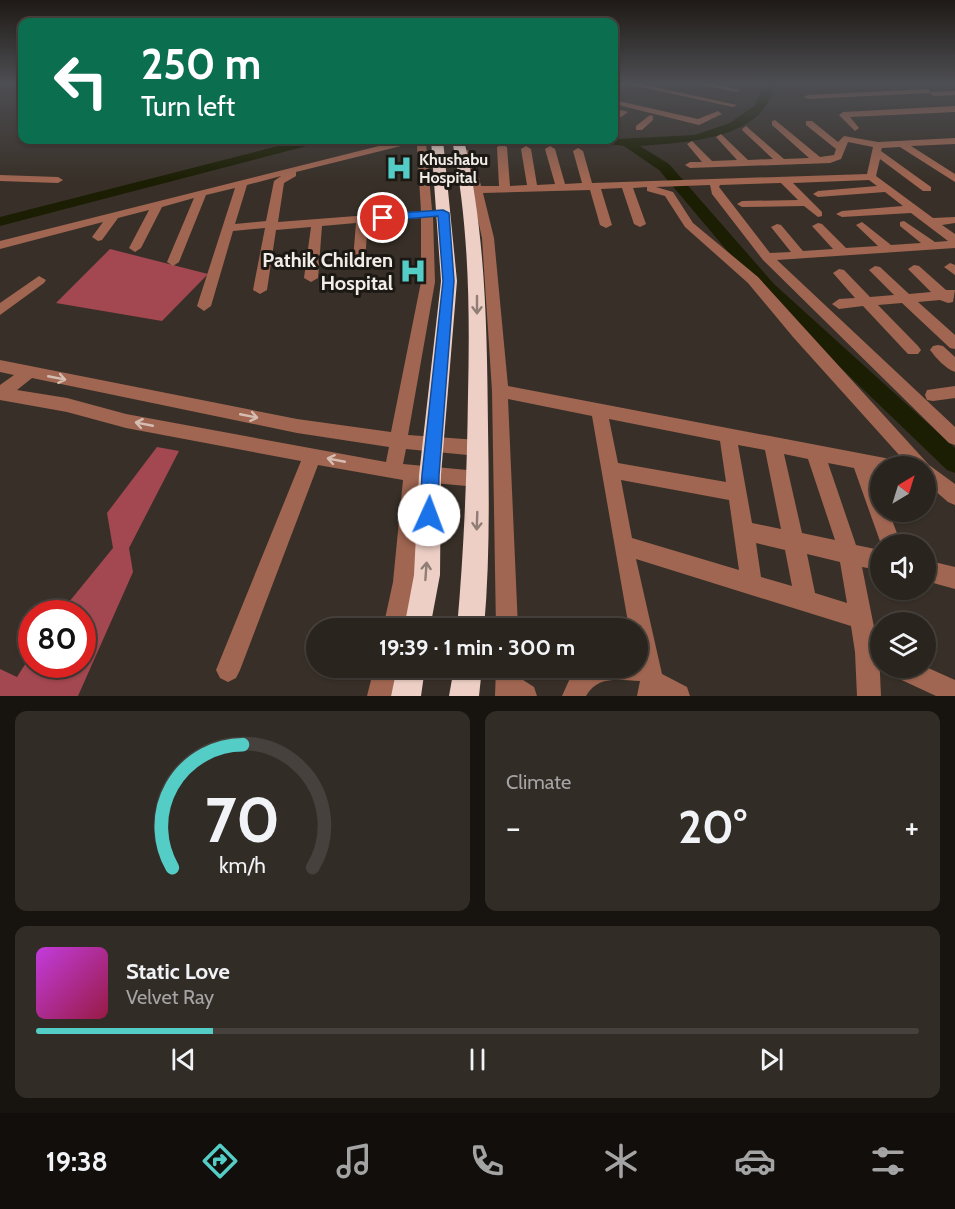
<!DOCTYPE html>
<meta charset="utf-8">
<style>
body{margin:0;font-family:Cabin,sans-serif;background:#322c27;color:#f1f3f6;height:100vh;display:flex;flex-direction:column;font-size:22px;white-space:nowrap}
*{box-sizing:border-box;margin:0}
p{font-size:20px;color:#a5a4a4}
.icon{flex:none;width:33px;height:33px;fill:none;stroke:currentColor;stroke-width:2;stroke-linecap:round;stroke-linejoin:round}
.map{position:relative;height:696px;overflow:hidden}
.details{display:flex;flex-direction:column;gap:15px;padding:15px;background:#171410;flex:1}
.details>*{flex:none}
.banner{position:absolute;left:18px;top:18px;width:600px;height:126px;border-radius:12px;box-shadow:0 2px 4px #0004,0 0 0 2px #46413c;background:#0b6e4f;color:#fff;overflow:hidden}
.needle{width:39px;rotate:38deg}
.controls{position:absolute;left:870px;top:456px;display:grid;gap:12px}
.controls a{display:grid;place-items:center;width:66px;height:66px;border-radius:50%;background:#2a241e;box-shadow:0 2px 4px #0004,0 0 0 2px #46413c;font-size:30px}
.speed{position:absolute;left:18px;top:600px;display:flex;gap:12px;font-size:30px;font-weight:700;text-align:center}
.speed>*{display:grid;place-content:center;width:78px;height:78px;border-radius:50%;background:#2a241e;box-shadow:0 2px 4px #0004,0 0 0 2px #46413c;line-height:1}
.speed .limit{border:9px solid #d22;background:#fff;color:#111}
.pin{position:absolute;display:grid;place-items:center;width:51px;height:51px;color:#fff;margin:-26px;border:3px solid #fff;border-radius:50%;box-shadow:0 2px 6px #0007}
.me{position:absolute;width:66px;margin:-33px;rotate:2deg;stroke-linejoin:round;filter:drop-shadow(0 0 4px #0008)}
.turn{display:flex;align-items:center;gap:21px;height:126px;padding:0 24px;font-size:27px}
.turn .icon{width:78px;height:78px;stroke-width:2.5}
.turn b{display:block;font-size:42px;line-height:51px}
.big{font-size:45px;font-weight:700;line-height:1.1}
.details .tile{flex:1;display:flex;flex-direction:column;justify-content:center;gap:9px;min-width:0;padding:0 21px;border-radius:12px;background:#322c27}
.details .dial{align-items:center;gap:0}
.dial svg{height:156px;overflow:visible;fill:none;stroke:#46413c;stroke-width:7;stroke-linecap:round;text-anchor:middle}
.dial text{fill:#f1f3f6;stroke:none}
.song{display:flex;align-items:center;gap:18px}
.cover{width:72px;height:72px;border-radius:9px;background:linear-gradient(135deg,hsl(290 70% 55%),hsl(340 70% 35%))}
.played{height:6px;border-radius:3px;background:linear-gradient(90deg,#54cdc7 20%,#46413c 20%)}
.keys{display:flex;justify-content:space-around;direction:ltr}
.heat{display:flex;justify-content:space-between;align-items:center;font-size:33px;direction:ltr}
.details .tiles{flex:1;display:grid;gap:15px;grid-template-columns:1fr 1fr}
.tile:last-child{grid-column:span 2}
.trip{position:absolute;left:306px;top:618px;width:342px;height:60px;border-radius:30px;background:#2a241e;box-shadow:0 2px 4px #0004,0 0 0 2px #46413c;font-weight:700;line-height:60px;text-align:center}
.dock{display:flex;height:96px;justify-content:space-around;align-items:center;background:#110e0c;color:#a5a4a4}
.dock .icon{width:42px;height:42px}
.dock .on{color:#54cdc7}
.dock b{font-size:27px;color:#f1f3f6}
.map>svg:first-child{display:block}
.forest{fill:#a34750}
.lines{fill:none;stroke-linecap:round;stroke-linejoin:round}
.river{fill:#1b1e02;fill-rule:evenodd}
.minor{fill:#a06651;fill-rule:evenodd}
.highway{fill:#edcfc5;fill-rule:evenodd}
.oneway{stroke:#8f7d76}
.oneway2{stroke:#d5bdb2}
.route{fill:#1a73e8;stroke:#114b97;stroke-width:1.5}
.labels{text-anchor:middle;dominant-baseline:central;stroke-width:6;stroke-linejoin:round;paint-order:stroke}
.far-poi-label{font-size:16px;font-weight:bold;fill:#f2ece7;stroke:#1c1915;text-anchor:start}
.poi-label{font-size:20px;font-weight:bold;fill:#f2ece7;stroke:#1c1915;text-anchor:end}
</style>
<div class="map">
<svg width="955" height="696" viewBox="0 0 955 696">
<rect width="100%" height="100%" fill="#383028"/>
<g class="forest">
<polygon points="110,249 208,274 162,321 56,303"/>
<polygon points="157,447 179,451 129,548 133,572 78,696 0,696 0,669 17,677 31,655 32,664 82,664 82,614 60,613 113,548 107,513"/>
</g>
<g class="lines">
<g class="river">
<path d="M 765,84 L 775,84 C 772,92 769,103 763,110 C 737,141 677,143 640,146 L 669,164 L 774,284 L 955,448 L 955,473 L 947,470 L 762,292 L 659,170 L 624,146 L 601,143 L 599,140 L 695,135 L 730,123 L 754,106 Z"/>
<polygon points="302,140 320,140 318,143 0,226 0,217"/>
</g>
<g class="minor">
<polygon points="618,84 626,84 614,92 614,87"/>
<polygon points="627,84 640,84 737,105 733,107"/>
<polygon points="699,84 713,84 740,90 736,92"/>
<polygon points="928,89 931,92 955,91 955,95 933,96 930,93 808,99 804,97 808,95"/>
<polygon points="614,100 698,119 718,111 722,114 699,125 614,104"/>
<polygon points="955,106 955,112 850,117 859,128 855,131 839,115 843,112"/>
<polygon points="621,110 628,112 614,122 614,116"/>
<polygon points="650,115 653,116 653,120 642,130 636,130 636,126"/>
<path d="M 775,120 L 820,157 L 834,155 L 836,149 L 806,125 L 806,121 L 812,121 L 838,142 L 844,136 L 878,142 L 955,138 L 955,144 L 911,146 L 955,174 L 955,182 L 900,147 L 882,148 L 881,151 L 931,187 L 931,191 L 923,191 L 880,159 L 876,176 L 933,218 L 955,217 L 955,223 L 942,225 L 955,234 L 955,248 L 777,260 L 955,427 L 955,445 L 949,443 L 763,260 L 712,194 L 710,185 L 656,187 L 673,192 L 693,223 L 758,277 L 929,465 L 955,484 L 955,505 L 948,502 L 926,483 L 926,466 L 909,466 L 793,337 L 748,283 L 685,227 L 665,196 L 647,191 L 647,187 L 633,188 L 646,224 L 640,227 L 634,224 L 622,188 L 601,189 L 612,225 L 606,228 L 600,225 L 590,190 L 483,193 L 494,238 L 508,386 L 885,458 L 891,460 L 894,466 L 880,466 L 880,473 L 874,472 L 880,489 L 880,512 L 889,512 L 901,544 L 881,544 L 854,468 L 828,463 L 856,545 L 880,550 L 880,570 L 862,567 L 879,652 L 881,696 L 857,696 L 855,652 L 851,626 L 636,559 L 662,674 L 687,687 L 690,696 L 637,696 L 640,681 C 619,680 598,675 586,696 L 562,696 L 571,676 L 578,668 L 638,668 L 638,628 L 629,628 L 592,416 L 508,399 L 518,628 L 496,628 L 492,391 L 482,238 L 472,193 L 464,190 L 471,187 L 464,155 L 456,150 L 461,147 L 473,153 L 481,186 L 499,186 L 497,147 L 502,144 L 507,147 L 510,186 L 527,185 L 521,149 L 526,146 L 531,149 L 537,185 L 555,184 L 545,149 L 550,146 L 555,149 L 565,184 L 582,183 L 573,151 L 578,148 L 583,151 L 592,183 L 867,174 L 873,147 L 848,142 L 841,159 L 830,163 L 690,168 L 685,165 L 690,162 L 702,162 L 687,144 L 692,141 L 712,161 L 737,160 L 716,137 L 721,134 L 748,160 L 773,159 L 743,131 L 742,129 L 746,126 L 784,159 L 809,158 L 772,125 L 772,121 ZM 869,180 L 877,186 L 818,191 L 813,194 L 818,197 L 885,192 L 903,206 L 842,211 L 836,214 L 842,217 L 911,213 L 948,241 L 935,242 L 904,221 L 900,222 L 900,226 L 921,243 L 891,245 L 862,222 L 856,225 L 878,246 L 846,248 L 822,224 L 818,223 L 812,226 L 833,249 L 803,251 L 781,225 L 777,224 L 771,227 L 791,252 L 770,253 L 719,187 L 720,185 L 781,183 L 798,200 L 742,201 L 737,204 L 742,207 L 804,206 L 818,217 L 822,216 L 822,212 L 793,183 ZM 609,419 L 720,441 L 726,482 L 618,463 ZM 738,445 L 765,450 L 781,529 L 752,523 ZM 784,454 L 808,459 L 835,540 L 802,533 ZM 621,480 L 729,500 L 739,570 L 632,538 ZM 756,543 L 785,550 L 792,586 L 761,577 ZM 807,554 L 840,562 L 847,603 L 815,593 Z"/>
<path d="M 403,140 L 421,140 L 426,143 L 432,210 L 441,211 L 443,213 L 433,217 L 435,282 L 408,435 L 478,440 L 484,443 L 487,448 L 484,453 L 478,456 L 406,449 L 403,464 L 478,471 L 485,473 L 487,479 L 485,485 L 478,487 L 422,482 L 415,582 L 405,628 L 383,628 L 393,582 L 403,480 L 318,465 L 240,670 L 236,678 L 228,682 L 220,678 L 216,670 L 301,461 L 126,428 L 67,412 L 0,400 L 0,385 L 14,375 L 0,372 L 0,360 L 297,419 L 391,432 L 421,282 L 421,218 L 368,222 L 365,260 L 359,264 L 353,260 L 356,223 L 322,226 L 318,278 L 311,282 L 304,278 L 311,227 L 276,230 L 267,290 L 260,294 L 253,290 L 265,228 L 233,231 L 211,306 L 204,311 L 197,306 L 235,188 L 206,195 L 179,262 L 173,266 L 167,262 L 194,198 L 162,207 L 141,248 L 135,252 L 129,248 L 149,210 L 118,218 L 102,240 L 98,241 L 92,237 L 103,222 L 0,249 L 0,241 ZM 405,145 L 417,146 L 421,211 L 278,222 L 284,183 L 296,176 L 296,172 ZM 281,176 L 274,181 L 266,221 L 235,224 L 247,185 ZM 32,378 L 297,433 L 389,447 L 386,462 L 126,414 L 67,398 L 17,390 Z"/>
<polygon points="0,175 58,177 63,180 58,183 0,181"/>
<polygon points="950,263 955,265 955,275 944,267"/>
<polygon points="914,265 919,266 946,290 955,290 953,302 948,303 940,300 918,302 955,335 955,349 950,348 902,303 878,305 918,346 921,350 918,354 908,354 863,306 839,309 832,304 839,299 855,298 833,273 839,269 844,270 870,297 894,295 869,270 875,266 880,267 909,294 931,292 908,269"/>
<polygon points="39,276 46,280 44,283 0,315 0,303"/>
<path d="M 938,345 L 943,346 L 955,357 L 955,372 C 946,369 936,358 930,350 L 933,346 Z"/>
<polygon points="955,386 955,398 933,401 927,400 925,395 927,390"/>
<polygon points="926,560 955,567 955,589 926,581"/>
<polygon points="926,667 955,680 955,696 936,696 893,676 889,668"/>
<polygon points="374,668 398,668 391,696 367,696"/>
<polygon points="496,668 520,668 520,678 534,687 537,696 495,696"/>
</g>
<g class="highway">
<polygon points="431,140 443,140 457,281 441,475 440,575 430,628 404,628 414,575 419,475 441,281"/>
<path d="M 452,140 L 464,140 C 486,234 487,331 488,427 C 489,494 490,562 484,628 L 457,628 C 464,550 467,473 468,395 C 470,309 469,224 452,140 Z"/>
<polygon points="397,668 425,668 421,696 391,696"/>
<polygon points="454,668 482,668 479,696 449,696"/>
</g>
</g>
<defs><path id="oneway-shaft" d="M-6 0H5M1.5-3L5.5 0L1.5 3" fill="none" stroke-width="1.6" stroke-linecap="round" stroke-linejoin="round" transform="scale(1.5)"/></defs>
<g class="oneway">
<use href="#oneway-shaft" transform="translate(477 305) rotate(90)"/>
<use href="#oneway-shaft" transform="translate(477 521) rotate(92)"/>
<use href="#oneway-shaft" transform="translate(426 571) rotate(-86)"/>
</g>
<g class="oneway2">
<use href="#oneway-shaft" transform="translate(57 378) rotate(11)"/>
<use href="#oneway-shaft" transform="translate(249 416) rotate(11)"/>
<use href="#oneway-shaft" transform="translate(144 424) rotate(-169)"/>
<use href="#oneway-shaft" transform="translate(336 460) rotate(-169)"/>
</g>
<linearGradient id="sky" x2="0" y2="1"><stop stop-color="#1f1a16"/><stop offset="0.46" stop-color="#4d4e53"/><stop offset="1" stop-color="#4d4e53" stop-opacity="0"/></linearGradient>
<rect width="955" height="181" fill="url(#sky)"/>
<polygon class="route" points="443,210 449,213 454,281 439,475 438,515 435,521 429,523 422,521 420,515 422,475 443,281 438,216 383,221 378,218 383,214"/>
<defs>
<symbol id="hospital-bare" viewBox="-9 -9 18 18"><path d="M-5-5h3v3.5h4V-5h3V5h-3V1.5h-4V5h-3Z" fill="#54cdc7" stroke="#1c1915" stroke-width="2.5" paint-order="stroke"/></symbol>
</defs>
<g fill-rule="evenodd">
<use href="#hospital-bare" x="380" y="149" width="38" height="38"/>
<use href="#hospital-bare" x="394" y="252" width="38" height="38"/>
</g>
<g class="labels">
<g class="far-poi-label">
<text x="419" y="159">Khushabu<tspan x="419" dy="18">Hospital</tspan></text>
</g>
<g class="poi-label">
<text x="393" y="260">Pathik Children<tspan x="393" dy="23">Hospital</tspan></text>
</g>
</g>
</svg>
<div class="controls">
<a><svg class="needle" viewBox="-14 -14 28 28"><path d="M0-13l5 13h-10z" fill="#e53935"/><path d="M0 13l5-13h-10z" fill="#a5a4a4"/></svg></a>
<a><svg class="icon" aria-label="sound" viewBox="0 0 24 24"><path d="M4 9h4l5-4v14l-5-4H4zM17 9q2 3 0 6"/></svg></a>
<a><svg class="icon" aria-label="layers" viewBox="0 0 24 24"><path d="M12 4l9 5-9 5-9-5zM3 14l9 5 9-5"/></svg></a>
</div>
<div class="speed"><div class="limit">80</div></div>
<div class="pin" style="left:383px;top:218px;background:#d93025"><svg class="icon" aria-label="arrive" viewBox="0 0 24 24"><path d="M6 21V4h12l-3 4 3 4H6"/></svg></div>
<svg class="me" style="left:429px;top:515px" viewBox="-20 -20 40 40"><circle r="19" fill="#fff"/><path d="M0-13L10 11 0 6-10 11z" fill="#1a73e8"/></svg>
<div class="trip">19:39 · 1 min · 300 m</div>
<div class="banner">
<div class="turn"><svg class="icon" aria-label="left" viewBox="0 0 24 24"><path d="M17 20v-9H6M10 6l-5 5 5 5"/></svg><div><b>250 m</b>Turn left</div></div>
</div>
</div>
<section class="details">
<div class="tiles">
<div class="tile dial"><svg viewBox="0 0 100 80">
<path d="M14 69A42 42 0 1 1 86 69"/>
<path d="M14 69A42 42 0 0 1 50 6" stroke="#54cdc7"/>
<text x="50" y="56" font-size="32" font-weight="700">70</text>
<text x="50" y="72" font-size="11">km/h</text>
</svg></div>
<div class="tile"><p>Climate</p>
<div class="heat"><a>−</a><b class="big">20°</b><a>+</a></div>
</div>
<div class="tile">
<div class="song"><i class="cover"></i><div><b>Static Love</b><p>Velvet Ray</p></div></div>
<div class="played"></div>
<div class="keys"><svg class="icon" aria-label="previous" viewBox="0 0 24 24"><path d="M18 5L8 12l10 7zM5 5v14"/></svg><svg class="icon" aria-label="pause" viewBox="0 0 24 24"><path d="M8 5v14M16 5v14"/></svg><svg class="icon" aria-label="next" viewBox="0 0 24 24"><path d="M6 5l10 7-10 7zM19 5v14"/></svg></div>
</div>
</div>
</section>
<nav class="dock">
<b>19:38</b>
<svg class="icon on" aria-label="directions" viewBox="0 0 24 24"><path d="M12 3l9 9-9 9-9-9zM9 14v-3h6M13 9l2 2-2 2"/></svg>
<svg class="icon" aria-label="music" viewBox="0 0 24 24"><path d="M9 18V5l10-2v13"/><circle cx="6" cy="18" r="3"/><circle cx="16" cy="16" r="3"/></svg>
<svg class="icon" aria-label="phone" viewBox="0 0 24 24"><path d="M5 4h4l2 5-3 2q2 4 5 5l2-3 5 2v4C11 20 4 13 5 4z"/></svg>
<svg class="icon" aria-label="climate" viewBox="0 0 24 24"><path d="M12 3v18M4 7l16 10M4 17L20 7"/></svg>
<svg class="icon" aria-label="car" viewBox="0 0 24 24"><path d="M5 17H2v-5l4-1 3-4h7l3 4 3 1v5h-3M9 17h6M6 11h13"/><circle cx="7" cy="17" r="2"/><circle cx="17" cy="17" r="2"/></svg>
<svg class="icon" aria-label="filters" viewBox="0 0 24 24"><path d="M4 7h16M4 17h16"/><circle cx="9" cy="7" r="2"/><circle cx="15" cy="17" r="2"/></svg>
</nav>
